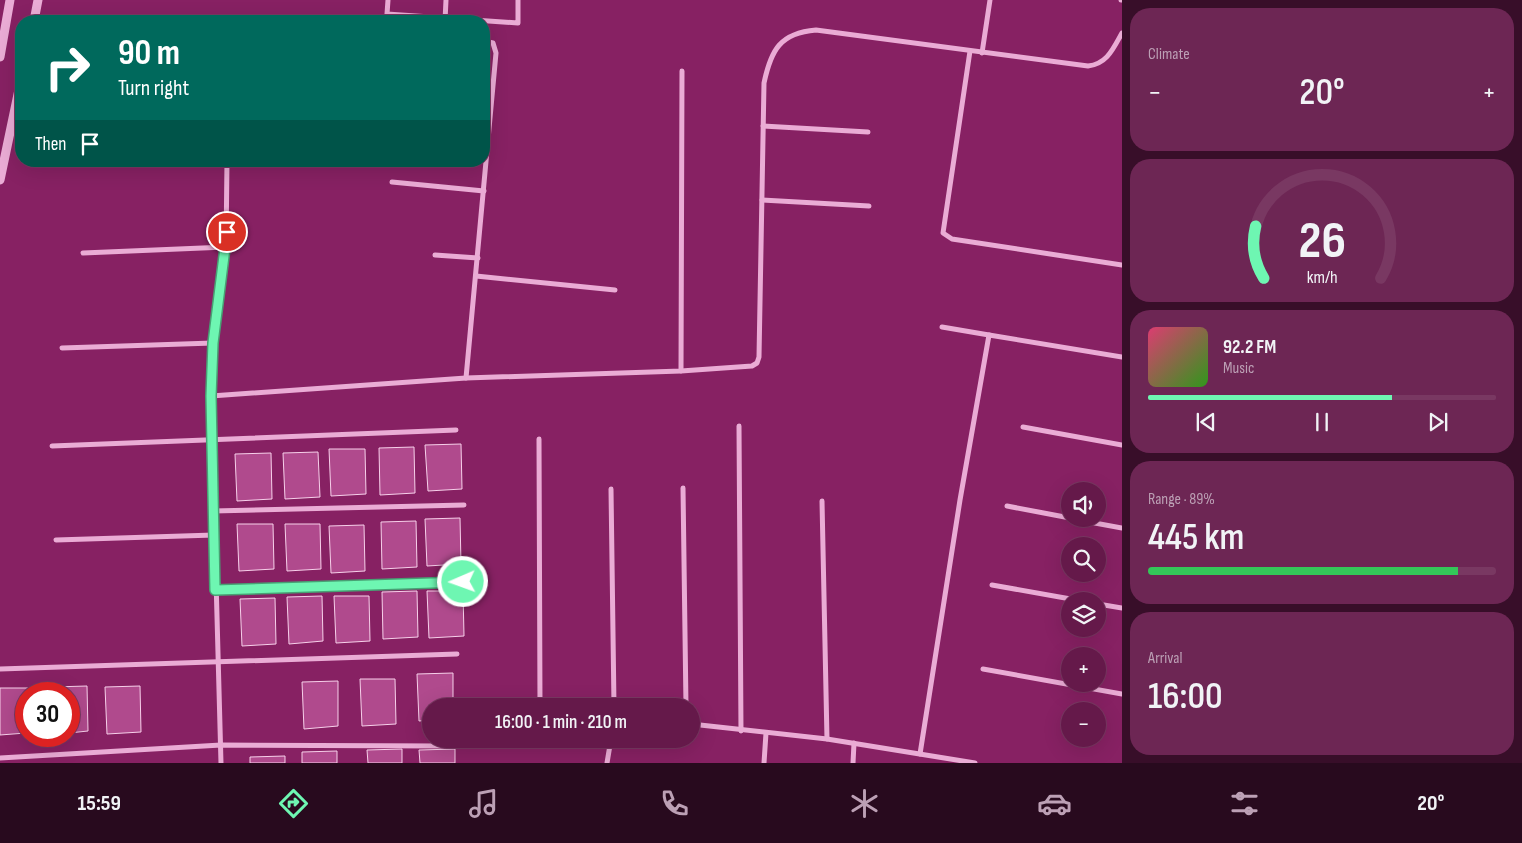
<!DOCTYPE html>
<meta charset="utf-8">
<style>
body{margin:0;font-family:"Sofia Sans Condensed",sans-serif;background:#6d2654;color:#f1f3f6;height:100vh;display:flex;flex-direction:column;font-size:19px;white-space:nowrap}
*{box-sizing:border-box;margin:0}
p{font-size:16px;color:#bca0b5}
.icon{flex:none;width:28px;height:28px;fill:none;stroke:currentColor;stroke-width:2;stroke-linecap:round;stroke-linejoin:round}
.map{position:relative;flex:1;overflow:hidden}
.drawer{display:flex;flex-direction:column;gap:8px;padding:8px;background:#380e29;width:400px}
.drawer>*{flex:none}
.top-card{position:absolute;left:15px;top:15px;width:475px;height:152px;border-radius:20px;box-shadow:0 5px 20px #0002,0 0 0 1px #793862;background:#00695c;color:#fff;overflow:hidden}
.tools{position:absolute;left:1061px;top:482px;display:grid;gap:10px}
.tools a{display:grid;place-items:center;width:45px;height:45px;border-radius:50%;background:#65194a;box-shadow:0 5px 20px #0002,0 0 0 1px #793862;font-size:25px}
.speed{position:absolute;left:15px;top:682px;display:flex;gap:10px;font-size:25px;font-weight:700;text-align:center}
.speed>*{display:grid;place-content:center;width:65px;height:65px;border-radius:50%;background:#65194a;box-shadow:0 5px 20px #0002,0 0 0 1px #793862;line-height:1}
.speed .limit{border:8px solid #d22;background:#fff;color:#111}
.pin{position:absolute;display:grid;place-items:center;width:42px;height:42px;color:#fff;margin:-21px;border:2px solid #fff;border-radius:50%;box-shadow:0 1px 5px #0007}
.me{position:absolute;width:55px;margin:-28px;rotate:268deg;stroke-linejoin:round;filter:drop-shadow(0 0 4px #0008)}
.turn{display:flex;align-items:center;gap:18px;height:105px;padding:0 20px;font-size:22px}
.turn .icon{width:65px;height:65px;stroke-width:2.5}
.turn b{display:block;font-size:35px;line-height:42px}
.then{display:flex;align-items:center;height:48px;padding:0 20px;background:#0003;gap:10px;font-size:19px}
.big{font-size:38px;font-weight:600;line-height:1.1}
.drawer .widget{flex:1;display:flex;flex-direction:column;justify-content:center;gap:8px;min-width:0;padding:0 18px;border-radius:20px;background:#6d2654}
.drawer .dial{align-items:center;gap:0}
.dial svg{height:130px;overflow:visible;fill:none;stroke:#793862;stroke-width:7;stroke-linecap:round;text-anchor:middle}
.dial text{fill:#f1f3f6;stroke:none}
.song{display:flex;align-items:center;gap:15px}
.cover{width:60px;height:60px;border-radius:8px;background:linear-gradient(135deg,hsl(340 70% 55%),hsl(110 70% 35%))}
.played{height:5px;border-radius:2px;background:linear-gradient(90deg,#6ef6b2 70%,#793862 70%)}
.keys{display:flex;justify-content:space-around;direction:ltr}
.heat{display:flex;justify-content:space-between;align-items:center;font-size:28px;direction:ltr}
.charge{height:8px;border-radius:4px;background:linear-gradient(90deg,#34c759 89%,#793862 0)}
.trip{position:absolute;left:422px;top:698px;width:278px;height:50px;border-radius:25px;background:#65194a;box-shadow:0 5px 20px #0002,0 0 0 1px #793862;font-weight:600;line-height:50px;text-align:center}
.dock{display:flex;height:80px;justify-content:space-around;align-items:center;background:#280a1e;color:#bca0b5}
.dock .icon{width:35px;height:35px}
.dock .current{color:#6ef6b2}
.dock b{font-size:22px;color:#f1f3f6}
main{display:flex;flex:1;min-height:0}
.map>svg:first-child{display:block}
.building{fill:#b04a8d;stroke:#f7d0ea}
.lines{fill:none;stroke-linecap:round;stroke-linejoin:round}
.minor{stroke:#eaacd5;stroke-width:5}
.tertiary{stroke:#eaacd5;stroke-width:9}
.route-casing{stroke:#48a074;stroke-width:12}
.route{stroke:#6ef6b2;stroke-width:9}
</style>
<main>
<div class="map">
<svg width="1122" height="763" viewBox="0 0 1122 763">
<rect width="100%" height="100%" fill="#872163"/>
<g class="building">
<polygon points="461,444 462,489 428,491 425,445"/>
<polygon points="414,447 415,493 380,495 379,448"/>
<polygon points="329,449 365,449 366,494 331,496"/>
<polygon points="318,452 320,497 285,499 283,453"/>
<polygon points="271,453 272,499 237,501 235,454"/>
<polygon points="460,518 461,564 427,566 425,519"/>
<polygon points="416,521 417,567 382,569 381,522"/>
<polygon points="237,524 273,524 274,569 239,571"/>
<polygon points="285,524 320,524 321,569 287,571"/>
<polygon points="364,525 365,571 331,573 329,526"/>
<polygon points="417,591 418,637 383,639 382,592"/>
<polygon points="427,591 463,591 464,636 429,638"/>
<polygon points="322,596 323,641 289,644 287,597"/>
<polygon points="334,596 369,596 370,641 336,643"/>
<polygon points="275,598 276,644 242,646 240,599"/>
<polygon points="453,673 453,706 431,706 431,720 419,721 417,674"/>
<polygon points="360,679 395,679 396,724 362,726"/>
<polygon points="338,681 338,726 304,729 302,682"/>
<polygon points="87,686 88,731 69,733 69,694 52,694 52,687"/>
<polygon points="140,686 141,732 107,734 105,687"/>
<polygon points="0,688 32,688 32,694 26,694 26,733 0,735"/>
<polygon points="402,749 402,763 368,763 367,750"/>
<polygon points="455,749 455,763 420,763 419,750"/>
<polygon points="337,751 337,763 302,763 302,752"/>
<polygon points="285,756 285,763 250,763 250,757"/>
</g>
<g class="lines">
<g class="minor">
<polyline points="388,0 387,14 518,23 518,0"/>
<polyline points="1121,0 1122,0"/>
<polyline points="445,21 446,0"/>
<polyline points="970,51 943,233 952,239 1122,265"/>
<polyline points="982,53 990,0"/>
<polyline points="763,126 868,132"/>
<polyline points="392,182 484,191"/>
<polyline points="762,200 869,206"/>
<polyline points="83,253 226,247"/>
<polyline points="435,255 478,258"/>
<polyline points="476,276 615,290"/>
<polyline points="942,327 989,335"/>
<polyline points="62,348 213,343"/>
<polyline points="681,371 682,71"/>
<polyline points="466,378 496,53 493,43 484,41"/>
<polyline points="211,396 213,343 226,247 227,161"/>
<polyline points="739,426 741,731"/>
<polyline points="1023,427 1122,445"/>
<polyline points="539,439 540,706"/>
<polyline points="52,446 456,430"/>
<polyline points="683,488 686,706"/>
<polyline points="611,489 614,706"/>
<polyline points="822,501 827,739"/>
<polyline points="1007,506 1070,518"/>
<polyline points="213,511 464,505"/>
<polyline points="1073,519 1122,528"/>
<polyline points="56,540 214,535"/>
<polyline points="992,585 1082,601"/>
<polyline points="215,590 463,582"/>
<polyline points="1098,604 1122,608"/>
<polyline points="0,669 457,654"/>
<polyline points="983,669 1122,694"/>
<polyline points="691,724 827,739 975,763"/>
<polyline points="920,754 960,500 989,335 1122,357"/>
<polyline points="0,758 221,745 443,746"/>
<path d="M 221,763 L 211,396 L 466,378 L 681,371 L 752,366 L 757,363 L 759,357 L 764,83 C 771,50 780,33 816,30 L 1088,66 C 1107,64 1113,49 1122,33"/>
<polyline points="607,763 611,739"/>
<polyline points="764,763 766,733"/>
<polyline points="853,763 854,743"/>
</g>
<g class="tertiary">
<polyline points="34,21 38,0"/>
<polyline points="0,57 10,0"/>
<polyline points="0,180 21,80"/>
</g>
</g>
<g class="lines">
<defs>
<polyline id="route" points="227,232 213,343 211,396 215,590 463,582"/>
</defs>
<use href="#route" class="route-casing"/>
<use href="#route" class="route"/>
</g>
</svg>
<div class="tools">
<a><svg class="icon" aria-label="sound" viewBox="0 0 24 24"><path d="M4 9h4l5-4v14l-5-4H4zM17 9q2 3 0 6"/></svg></a>
<a><svg class="icon" aria-label="search" viewBox="0 0 24 24"><circle cx="10" cy="10" r="6"/><path d="M15 15l6 6"/></svg></a>
<a><svg class="icon" aria-label="layers" viewBox="0 0 24 24"><path d="M12 4l9 5-9 5-9-5zM3 14l9 5 9-5"/></svg></a>
<a>+</a>
<a>−</a>
</div>
<div class="speed"><div class="limit">30</div></div>
<div class="pin" style="left:227px;top:232px;background:#d93025"><svg class="icon" aria-label="arrive" viewBox="0 0 24 24"><path d="M6 21V4h12l-3 4 3 4H6"/></svg></div>
<svg class="me" style="left:463px;top:582px" viewBox="-20 -20 40 40"><circle r="17" fill="#6ef6b2" stroke="#fff" stroke-width="3"/><path d="M0-11L8 9 0 5-8 9z" fill="#fff"/></svg>
<div class="trip">16:00 · 1 min · 210 m</div>
<div class="top-card">
<div class="turn"><svg class="icon" aria-label="right" viewBox="0 0 24 24"><path d="M7 20v-9h11M14 6l5 5-5 5"/></svg><div><b>90 m</b>Turn right</div></div>
<div class="then">Then<svg class="icon" aria-label="arrive" viewBox="0 0 24 24"><path d="M6 21V4h12l-3 4 3 4H6"/></svg></div>
</div>
</div>
<section class="drawer">
<div class="widget"><p>Climate</p>
<div class="heat"><a>−</a><b class="big">20°</b><a>+</a></div>
</div>
<div class="widget dial"><svg viewBox="0 0 100 80">
<path d="M14 69A42 42 0 1 1 86 69"/>
<path d="M14 69A42 42 0 0 1 9 37" stroke="#6ef6b2"/>
<text x="50" y="56" font-size="32" font-weight="700">26</text>
<text x="50" y="72" font-size="11">km/h</text>
</svg></div>
<div class="widget">
<div class="song"><i class="cover"></i><div><b>92.2 FM</b><p>Music</p></div></div>
<div class="played"></div>
<div class="keys"><svg class="icon" aria-label="previous" viewBox="0 0 24 24"><path d="M18 5L8 12l10 7zM5 5v14"/></svg><svg class="icon" aria-label="pause" viewBox="0 0 24 24"><path d="M8 5v14M16 5v14"/></svg><svg class="icon" aria-label="next" viewBox="0 0 24 24"><path d="M6 5l10 7-10 7zM19 5v14"/></svg></div>
</div>
<div class="widget"><p>Range · 89%</p><b class="big">445 km</b><div class="charge"></div></div>
<div class="widget"><p>Arrival</p><b class="big">16:00</b></div>
</section>
</main>
<nav class="dock">
<b>15:59</b>
<svg class="icon current" aria-label="directions" viewBox="0 0 24 24"><path d="M12 3l9 9-9 9-9-9zM9 14v-3h6M13 9l2 2-2 2"/></svg>
<svg class="icon" aria-label="music" viewBox="0 0 24 24"><path d="M9 18V5l10-2v13"/><circle cx="6" cy="18" r="3"/><circle cx="16" cy="16" r="3"/></svg>
<svg class="icon" aria-label="phone" viewBox="0 0 24 24"><path d="M5 4h4l2 5-3 2q2 4 5 5l2-3 5 2v4C11 20 4 13 5 4z"/></svg>
<svg class="icon" aria-label="climate" viewBox="0 0 24 24"><path d="M12 3v18M4 7l16 10M4 17L20 7"/></svg>
<svg class="icon" aria-label="car" viewBox="0 0 24 24"><path d="M5 17H2v-5l4-1 3-4h7l3 4 3 1v5h-3M9 17h6M6 11h13"/><circle cx="7" cy="17" r="2"/><circle cx="17" cy="17" r="2"/></svg>
<svg class="icon" aria-label="filters" viewBox="0 0 24 24"><path d="M4 7h16M4 17h16"/><circle cx="9" cy="7" r="2"/><circle cx="15" cy="17" r="2"/></svg>
<b>20°</b>
</nav>
